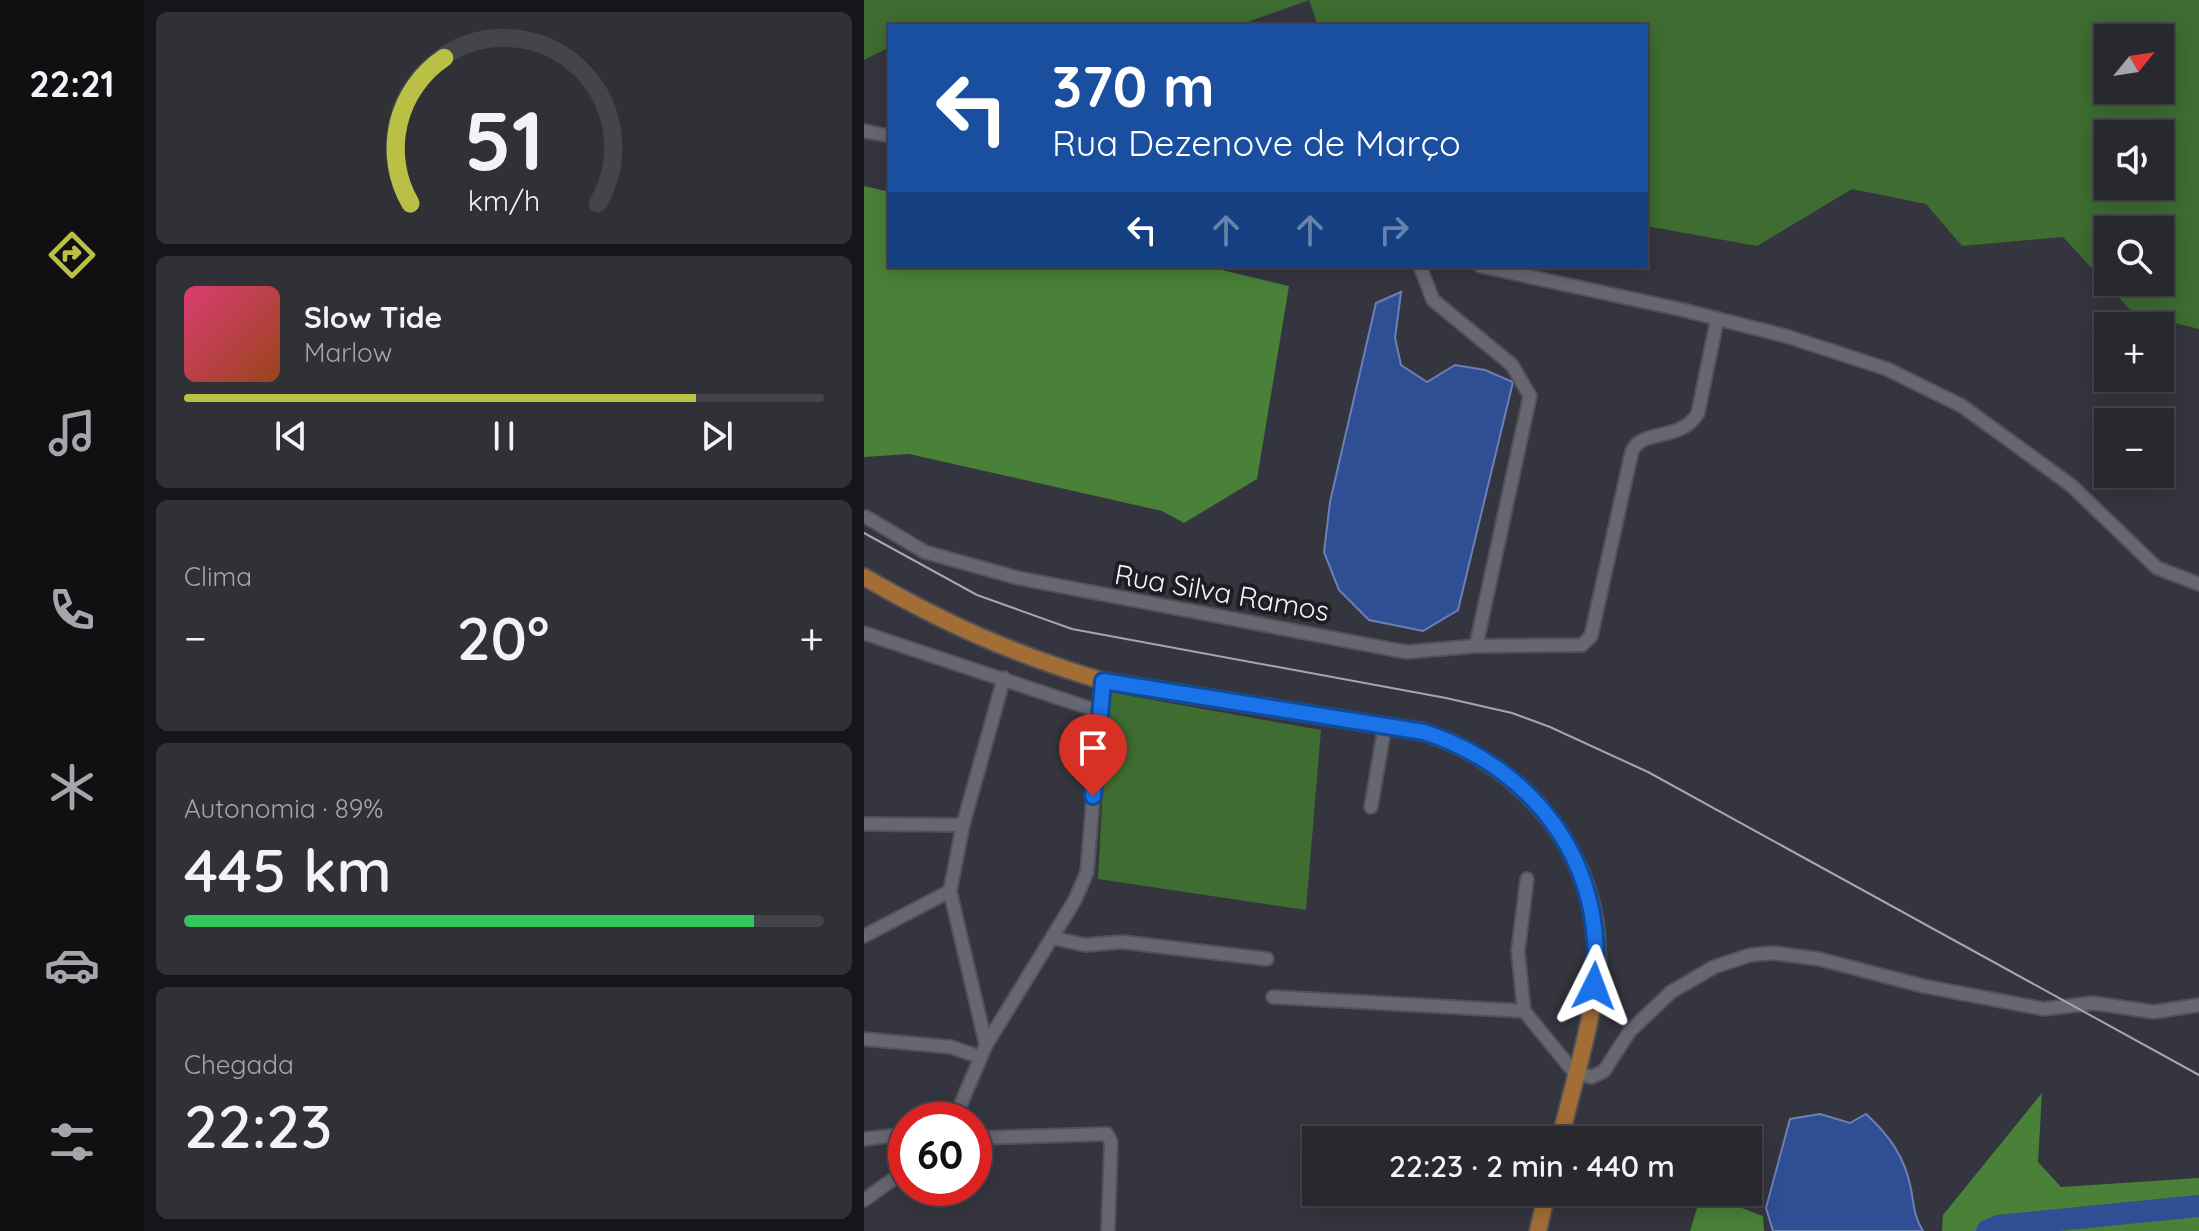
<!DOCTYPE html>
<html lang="pt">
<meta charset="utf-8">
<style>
body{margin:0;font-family:Quicksand,sans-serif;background:#303037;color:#f1f3f6;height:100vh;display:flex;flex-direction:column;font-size:30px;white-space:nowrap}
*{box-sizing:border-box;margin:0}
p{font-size:26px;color:#a5a6aa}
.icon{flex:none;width:44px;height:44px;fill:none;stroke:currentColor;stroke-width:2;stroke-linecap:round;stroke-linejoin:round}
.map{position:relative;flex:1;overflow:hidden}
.details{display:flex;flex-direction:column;gap:12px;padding:12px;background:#16161a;width:720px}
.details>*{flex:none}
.top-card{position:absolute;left:24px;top:24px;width:760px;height:244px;border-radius:0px;box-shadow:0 4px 20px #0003,0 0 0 2px #44444b;background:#1a4fa0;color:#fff;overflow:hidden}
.needle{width:52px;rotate:60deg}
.tools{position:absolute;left:1230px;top:24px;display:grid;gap:16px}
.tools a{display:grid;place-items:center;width:80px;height:80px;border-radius:0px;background:#28282f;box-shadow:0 4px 20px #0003,0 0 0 2px #44444b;font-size:40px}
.speed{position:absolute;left:24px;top:1102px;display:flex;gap:16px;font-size:40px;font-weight:700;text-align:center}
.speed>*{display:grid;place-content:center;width:104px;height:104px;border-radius:50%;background:#28282f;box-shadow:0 4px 20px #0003,0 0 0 2px #44444b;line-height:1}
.speed .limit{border:12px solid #d22;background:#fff;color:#111}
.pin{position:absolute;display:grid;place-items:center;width:68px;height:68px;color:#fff;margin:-82px -34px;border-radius:50% 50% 50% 0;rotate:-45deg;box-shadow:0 0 8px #0007}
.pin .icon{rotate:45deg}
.me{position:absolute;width:88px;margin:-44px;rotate:3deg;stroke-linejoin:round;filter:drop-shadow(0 0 6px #0008)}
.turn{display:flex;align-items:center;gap:28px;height:168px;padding:0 32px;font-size:36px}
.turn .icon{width:104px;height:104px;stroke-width:2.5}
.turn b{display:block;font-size:56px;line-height:68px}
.lanes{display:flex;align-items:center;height:76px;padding:0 32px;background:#0003;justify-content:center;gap:40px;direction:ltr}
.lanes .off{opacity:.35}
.big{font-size:60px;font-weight:600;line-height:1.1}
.details .widget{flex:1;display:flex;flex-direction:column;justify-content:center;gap:12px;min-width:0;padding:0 28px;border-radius:12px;background:#303037}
.details .dial{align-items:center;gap:0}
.dial svg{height:208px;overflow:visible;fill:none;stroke:#44444b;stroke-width:7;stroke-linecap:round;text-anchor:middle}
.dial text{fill:#f1f3f6;stroke:none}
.song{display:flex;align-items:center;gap:24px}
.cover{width:96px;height:96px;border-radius:12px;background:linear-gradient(135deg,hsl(340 70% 55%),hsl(20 70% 35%))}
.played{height:8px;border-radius:4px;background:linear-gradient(90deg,#bac046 80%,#44444b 80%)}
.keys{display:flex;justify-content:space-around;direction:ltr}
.heat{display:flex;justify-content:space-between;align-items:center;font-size:44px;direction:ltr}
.charge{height:12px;border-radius:6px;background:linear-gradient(90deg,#34c759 89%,#44444b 0)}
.trip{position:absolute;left:438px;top:1126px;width:460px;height:80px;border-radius:0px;background:#28282f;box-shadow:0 4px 20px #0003,0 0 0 2px #44444b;font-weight:600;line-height:80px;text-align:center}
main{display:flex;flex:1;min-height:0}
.menu{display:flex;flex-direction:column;width:144px;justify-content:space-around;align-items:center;background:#101013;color:#a5a6aa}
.menu .icon{width:56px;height:56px}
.menu .current{color:#bac046}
.menu b{font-size:36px;color:#f1f3f6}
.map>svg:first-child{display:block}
.green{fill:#3e6c31;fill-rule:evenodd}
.forest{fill:#498138}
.water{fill:#304e94;stroke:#6b80b3;stroke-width:2}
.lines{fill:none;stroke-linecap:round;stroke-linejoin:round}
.river{stroke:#304e94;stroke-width:22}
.minor-casing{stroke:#505159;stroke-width:16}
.major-casing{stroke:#505159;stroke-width:20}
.minor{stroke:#666771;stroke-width:12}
.major{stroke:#a36e35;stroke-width:16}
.tram{stroke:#a6a6ae;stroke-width:2}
.route-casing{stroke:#114b97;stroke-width:20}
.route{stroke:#1a73e8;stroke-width:14}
.labels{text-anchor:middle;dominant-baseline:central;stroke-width:8;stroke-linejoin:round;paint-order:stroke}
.street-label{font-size:28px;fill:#f4f4fb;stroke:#1d1d22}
</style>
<main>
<nav class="menu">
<b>22:21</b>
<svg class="icon current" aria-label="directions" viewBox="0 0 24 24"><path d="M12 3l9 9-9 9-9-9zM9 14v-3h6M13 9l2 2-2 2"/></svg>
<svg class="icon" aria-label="music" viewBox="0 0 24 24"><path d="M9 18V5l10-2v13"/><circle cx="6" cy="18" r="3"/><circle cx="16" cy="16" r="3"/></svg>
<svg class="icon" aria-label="phone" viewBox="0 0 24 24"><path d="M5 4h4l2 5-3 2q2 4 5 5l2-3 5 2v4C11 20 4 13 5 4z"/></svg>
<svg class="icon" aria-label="climate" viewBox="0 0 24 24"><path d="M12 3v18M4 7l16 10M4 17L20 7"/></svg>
<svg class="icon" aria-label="car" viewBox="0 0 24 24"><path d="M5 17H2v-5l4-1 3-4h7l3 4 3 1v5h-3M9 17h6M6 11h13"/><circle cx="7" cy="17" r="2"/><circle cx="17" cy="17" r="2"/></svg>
<svg class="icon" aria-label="filters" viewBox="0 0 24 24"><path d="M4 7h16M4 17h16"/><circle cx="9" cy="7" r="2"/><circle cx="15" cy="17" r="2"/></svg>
</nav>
<section class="details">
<div class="widget dial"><svg viewBox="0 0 100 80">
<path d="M14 69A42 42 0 1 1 86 69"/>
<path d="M14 69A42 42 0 0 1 27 13" stroke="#bac046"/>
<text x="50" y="56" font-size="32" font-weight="700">51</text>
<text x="50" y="72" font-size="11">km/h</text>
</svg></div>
<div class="widget">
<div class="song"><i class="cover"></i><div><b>Slow Tide</b><p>Marlow</p></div></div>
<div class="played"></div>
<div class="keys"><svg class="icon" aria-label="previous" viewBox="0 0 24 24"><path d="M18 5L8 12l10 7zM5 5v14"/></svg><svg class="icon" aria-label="pause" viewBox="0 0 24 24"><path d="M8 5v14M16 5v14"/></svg><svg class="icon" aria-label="next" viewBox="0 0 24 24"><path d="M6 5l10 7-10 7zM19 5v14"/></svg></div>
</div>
<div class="widget"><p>Clima</p>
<div class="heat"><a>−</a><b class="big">20°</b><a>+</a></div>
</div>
<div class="widget"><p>Autonomia · 89%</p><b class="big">445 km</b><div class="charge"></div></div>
<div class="widget"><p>Chegada</p><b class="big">22:23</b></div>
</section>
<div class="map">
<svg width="1335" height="1231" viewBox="0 0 1335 1231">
<rect width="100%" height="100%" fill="#35353f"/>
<g class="green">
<path d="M 0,0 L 1335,0 L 1335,329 L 1269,313 L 1199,237 L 1098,246 L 1062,204 L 988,189 L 893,246 L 782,226 L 782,26 L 454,26 L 445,0 L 373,26 L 26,26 L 26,47 L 0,60 ZM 1244,38 L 1296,38 L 1296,90 L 1244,90 ZM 1244,134 L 1296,134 L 1296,186 L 1244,186 ZM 1244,230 L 1296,230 L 1296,282 L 1244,282 Z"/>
<polygon points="244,692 457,730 442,910 234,879"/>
</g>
<g class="forest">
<polygon points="0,186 26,192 26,266 341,266 425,286 393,479 320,523 298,511 45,454 0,457"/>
<polygon points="1178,1093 1174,1162 1197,1187 1335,1178 1335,1231 1078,1231 1079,1215"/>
<polygon points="838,1192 851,1192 862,1202 899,1216 900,1231 826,1231"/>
</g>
<g class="water">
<polygon points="537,292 531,338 537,365 563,382 591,365 621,370 649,382 594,610 559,631 505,620 475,590 460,552 466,502 512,303"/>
<path d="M 956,1114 L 986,1123 L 1002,1114 C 1025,1135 1041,1157 1047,1189 C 1050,1205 1050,1217 1059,1231 L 909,1231 L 902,1208 L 926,1119 Z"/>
</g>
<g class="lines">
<polyline class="river" points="1123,1231 1134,1226 1335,1206"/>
<defs>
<g id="minor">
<polyline points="0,131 26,136"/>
<polyline points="556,266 569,300 648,365 666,396 612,646"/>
<polyline points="616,266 815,309 922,336 1023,369 1098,406 1208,486 1293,568 1335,584"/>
<path d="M 2,517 L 61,552 L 154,578 L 526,649 L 543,652 L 612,646 L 718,645 L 727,636 L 768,451 C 779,428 817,442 834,413 L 853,320"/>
<polyline points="0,633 234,711"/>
<polyline points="507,807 521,725"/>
<polyline points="0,824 99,825"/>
<polyline points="663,879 654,951 660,1011 710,1072 728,1077 740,1071 766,1031 807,992 850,967 886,955 909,953 955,959 1059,986 1180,1009 1229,1003 1290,1012 1335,1005"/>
<polyline points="0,936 86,891"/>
<polyline points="189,938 221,945 258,942 403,959"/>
<polyline points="409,997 660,1011"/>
<polyline points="0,1039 87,1047 116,1057"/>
<polyline points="122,1045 86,891 99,825 140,678"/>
<polyline points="90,1120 122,1045 211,900 223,872 239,681"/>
<polyline points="110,1138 243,1134 247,1142 244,1231"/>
<polyline points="0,1139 42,1134"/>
<polyline points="0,1200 42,1170"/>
</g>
<g id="major">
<path d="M 0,577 C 81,624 149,654 239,681 L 560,732 C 660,765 739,856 733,966 C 729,1024 709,1083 696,1140"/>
<polyline points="674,1231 683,1192"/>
</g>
</defs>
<use href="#minor" class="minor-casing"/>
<use href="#major" class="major-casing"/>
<use href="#minor" class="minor"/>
<use href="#major" class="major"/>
<polyline class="tram" points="0,533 113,595 208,629 582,698 648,713 686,727 784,772 1335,1075"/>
</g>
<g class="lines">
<defs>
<path id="route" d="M 229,796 L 239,681 L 560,732 C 673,769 744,867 730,986"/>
</defs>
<use href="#route" class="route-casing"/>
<use href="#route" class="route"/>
</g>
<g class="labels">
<g class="street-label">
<text transform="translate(358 592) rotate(10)">Rua Silva Ramos</text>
</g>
</g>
</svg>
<div class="tools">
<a><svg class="needle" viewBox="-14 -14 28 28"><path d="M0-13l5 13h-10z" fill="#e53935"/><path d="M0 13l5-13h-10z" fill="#a5a6aa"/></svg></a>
<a><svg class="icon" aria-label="sound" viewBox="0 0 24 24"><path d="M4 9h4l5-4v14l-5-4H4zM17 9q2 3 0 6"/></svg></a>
<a><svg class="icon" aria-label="search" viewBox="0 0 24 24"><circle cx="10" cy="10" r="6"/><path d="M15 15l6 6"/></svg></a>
<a>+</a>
<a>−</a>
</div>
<div class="speed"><div class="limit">60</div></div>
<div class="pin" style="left:229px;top:796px;background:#d93025"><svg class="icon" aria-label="arrive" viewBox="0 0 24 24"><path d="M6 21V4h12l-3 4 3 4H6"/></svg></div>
<svg class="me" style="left:730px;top:986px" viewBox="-20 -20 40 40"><path d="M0-17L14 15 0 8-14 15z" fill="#1a73e8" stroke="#fff" stroke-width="4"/></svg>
<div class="trip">22:23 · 2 min · 440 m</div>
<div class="top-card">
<div class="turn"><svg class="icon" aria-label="left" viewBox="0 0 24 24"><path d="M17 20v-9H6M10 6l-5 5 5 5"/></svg><div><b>370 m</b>Rua Dezenove de Março</div></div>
<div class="lanes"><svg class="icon" aria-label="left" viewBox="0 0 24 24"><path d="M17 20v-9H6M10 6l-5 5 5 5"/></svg><svg class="icon off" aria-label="ahead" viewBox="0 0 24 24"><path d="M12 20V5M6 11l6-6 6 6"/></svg><svg class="icon off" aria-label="ahead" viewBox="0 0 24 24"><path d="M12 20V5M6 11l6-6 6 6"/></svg><svg class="icon off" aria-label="right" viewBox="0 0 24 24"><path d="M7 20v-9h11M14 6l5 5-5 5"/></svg></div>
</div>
</div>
</main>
